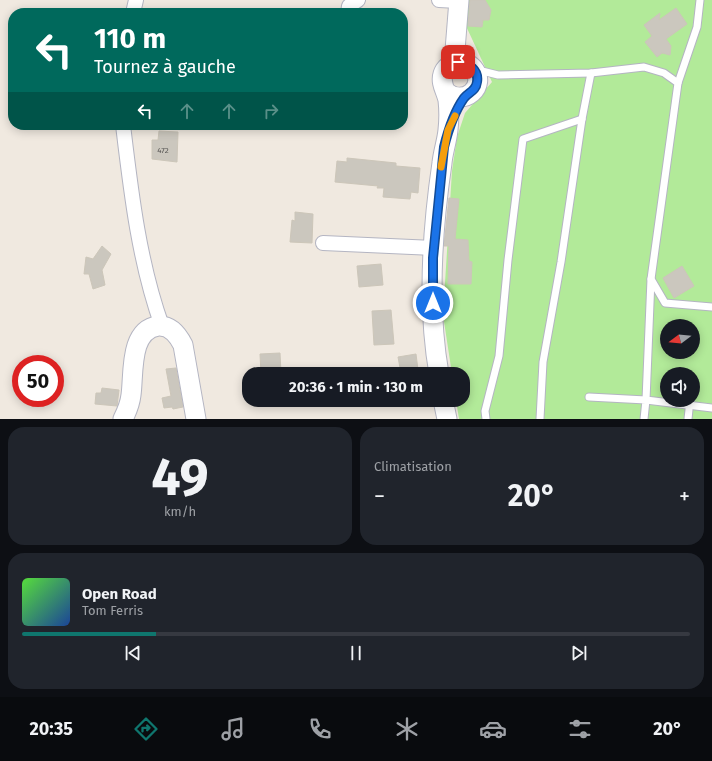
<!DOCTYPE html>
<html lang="fr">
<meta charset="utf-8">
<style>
body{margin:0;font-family:"Fira Sans",sans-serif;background:#20242c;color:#f1f3f6;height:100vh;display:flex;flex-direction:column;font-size:15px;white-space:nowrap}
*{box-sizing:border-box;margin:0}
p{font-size:13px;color:#9ea1a6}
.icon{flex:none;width:22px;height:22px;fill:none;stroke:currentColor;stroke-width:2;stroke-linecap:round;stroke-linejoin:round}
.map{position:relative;height:419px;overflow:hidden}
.details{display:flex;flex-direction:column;gap:8px;padding:8px;background:#0d0f14;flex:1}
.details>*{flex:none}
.top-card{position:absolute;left:8px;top:8px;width:400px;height:122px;border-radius:16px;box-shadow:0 2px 10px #0003;background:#00695c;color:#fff;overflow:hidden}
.needle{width:26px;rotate:254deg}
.tools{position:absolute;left:660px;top:319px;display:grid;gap:8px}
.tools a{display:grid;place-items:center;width:40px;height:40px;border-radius:50%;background:#171b24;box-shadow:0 2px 10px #0003;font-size:20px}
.speed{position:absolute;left:12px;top:355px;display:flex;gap:8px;font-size:20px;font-weight:700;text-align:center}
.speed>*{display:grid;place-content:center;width:52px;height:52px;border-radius:50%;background:#171b24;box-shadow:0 2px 10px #0003;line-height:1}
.speed .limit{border:6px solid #d22;background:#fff;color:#111}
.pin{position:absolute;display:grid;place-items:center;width:34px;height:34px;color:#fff;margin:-17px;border-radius:8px;box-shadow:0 2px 6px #0006}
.me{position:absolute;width:44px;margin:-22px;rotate:0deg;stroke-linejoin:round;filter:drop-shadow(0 0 3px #0008)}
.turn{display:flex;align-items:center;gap:14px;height:84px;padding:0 20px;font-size:18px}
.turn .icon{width:52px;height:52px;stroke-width:2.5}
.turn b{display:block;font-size:28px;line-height:34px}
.lanes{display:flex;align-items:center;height:38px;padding:0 20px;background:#0003;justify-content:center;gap:20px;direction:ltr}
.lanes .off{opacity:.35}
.big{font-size:30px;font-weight:700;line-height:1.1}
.details .card{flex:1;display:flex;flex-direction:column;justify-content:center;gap:6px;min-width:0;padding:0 14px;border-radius:16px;background:#20242c}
.details .dial{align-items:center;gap:0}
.dial b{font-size:52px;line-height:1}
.song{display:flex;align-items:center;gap:12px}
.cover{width:48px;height:48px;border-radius:6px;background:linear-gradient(135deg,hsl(110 70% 55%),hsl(220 70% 35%))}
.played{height:4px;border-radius:2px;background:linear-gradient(90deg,#0f766e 20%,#363941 20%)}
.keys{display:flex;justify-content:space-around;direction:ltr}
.heat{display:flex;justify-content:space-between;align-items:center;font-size:22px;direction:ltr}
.details .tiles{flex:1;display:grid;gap:8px;grid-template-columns:1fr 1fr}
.card:last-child{grid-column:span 2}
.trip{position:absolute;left:242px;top:367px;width:228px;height:40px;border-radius:16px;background:#171b24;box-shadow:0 2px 10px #0003;font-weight:700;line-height:40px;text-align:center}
.menu{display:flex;height:64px;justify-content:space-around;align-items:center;background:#090b0e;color:#9ea1a6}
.menu .icon{width:28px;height:28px}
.menu .current{color:#0f766e}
.menu b{font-size:18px;color:#f1f3f6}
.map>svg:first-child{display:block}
.green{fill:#b2ea99;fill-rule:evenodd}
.building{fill:#cbc7be;stroke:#ccc6b9}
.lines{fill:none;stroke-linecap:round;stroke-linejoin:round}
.lane-casing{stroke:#b4b5c2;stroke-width:9}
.street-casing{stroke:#b4b5c2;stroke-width:16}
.secondary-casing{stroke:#b4b5c2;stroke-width:21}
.lane{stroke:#fff;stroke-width:7}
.street{stroke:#fff;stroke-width:14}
.secondary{stroke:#fff;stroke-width:19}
.route-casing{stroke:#114b97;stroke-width:10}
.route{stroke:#1a73e8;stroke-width:7}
.slow{stroke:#f59e0b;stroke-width:7}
.labels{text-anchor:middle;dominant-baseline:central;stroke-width:3;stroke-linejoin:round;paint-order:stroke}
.number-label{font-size:8px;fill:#555452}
</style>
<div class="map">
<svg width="712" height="419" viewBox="0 0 712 419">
<rect width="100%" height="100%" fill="#f0e9e0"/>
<path class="green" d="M 469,0 L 712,0 L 712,419 L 459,419 L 456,400 L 463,400 L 463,374 L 452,374 L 443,315 L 452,171 L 457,137 L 465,113 L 492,82 L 466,26 ZM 667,326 L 693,326 L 693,352 L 667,352 ZM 667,374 L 693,374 L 693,400 L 667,400 Z"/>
<g class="building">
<polygon points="470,0 485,0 491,10 489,20 483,20 482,27 468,26"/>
<polygon points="676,8 687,24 666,39 671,46 670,55 662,53 657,57 645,42 652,36 644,25 660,13 659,20"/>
<polygon points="159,131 178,132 177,162 152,159 152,140 158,140"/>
<polygon points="347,158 396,163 396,166 420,168 418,193 411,192 410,199 383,197 384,188 377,188 378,186 335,182 337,161 347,162"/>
<polygon points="449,198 459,199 455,239 468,240 469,261 472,262 471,284 448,284 449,246 444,246"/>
<polygon points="295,212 313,214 312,243 290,242 292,220 295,221"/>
<polygon points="102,246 111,254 102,270 105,285 93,289 89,274 84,274 86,257 93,259"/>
<polygon points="381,264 383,285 359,287 357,266"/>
<polygon points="682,266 694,286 674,298 663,278"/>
<polygon points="391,310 394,344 374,345 372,311"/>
<polygon points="280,353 281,373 261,374 260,354"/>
<polygon points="416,354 418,370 401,373 398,357"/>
<polygon points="176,368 183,407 173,409 172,407 164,408 162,398 171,396 166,369"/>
<polygon points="102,388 119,390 117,406 95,404 96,393 101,393"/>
</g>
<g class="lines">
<defs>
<g id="lane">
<polyline points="478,70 498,75 591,73 644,67 664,73 678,83 651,279 665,303 712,307"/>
<polyline points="678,83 697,27 700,0"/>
<polyline points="651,279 646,400 712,408"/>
<polyline points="589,397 646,400 644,419"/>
<polyline points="486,419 485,411 499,356 508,260 523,139 582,119"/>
<polyline points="540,419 543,362 561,262 582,119 591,73"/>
<polyline points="688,419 690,400"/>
</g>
<g id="street">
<polyline points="439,0 458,1"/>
<polyline points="133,13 136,0"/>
<polyline points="348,13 349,6 358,0"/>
<path d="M 123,125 C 131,192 139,262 162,326"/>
<polyline points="323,243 434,248"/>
</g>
<g id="secondary">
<polyline points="454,63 459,0"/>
<path d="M 439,374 C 427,306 432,231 442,163 C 443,152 447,141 448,130 C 449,121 449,109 448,100 C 446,91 440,83 443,74 C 447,62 464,58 473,68 C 488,86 464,108 445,91"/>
<polyline points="443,400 447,419"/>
<path d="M 123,419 C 127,411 130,404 131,395 C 134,374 129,330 158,326 C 170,325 178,335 183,345 L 196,419"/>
</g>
</defs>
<use href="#lane" class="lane-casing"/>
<use href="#street" class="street-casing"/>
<use href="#secondary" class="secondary-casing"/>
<use href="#lane" class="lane"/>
<use href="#street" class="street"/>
<use href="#secondary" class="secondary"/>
</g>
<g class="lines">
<defs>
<path id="route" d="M 433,303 L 433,258 L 444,147 C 448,131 454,112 464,98 C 469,92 476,91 477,82 C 479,70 469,63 458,62"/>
</defs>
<use href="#route" class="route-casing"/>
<use href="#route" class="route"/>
<polyline class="slow" points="441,167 448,130 455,116"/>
</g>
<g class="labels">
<g class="number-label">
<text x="163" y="150">472</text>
</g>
</g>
</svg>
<div class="tools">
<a><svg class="needle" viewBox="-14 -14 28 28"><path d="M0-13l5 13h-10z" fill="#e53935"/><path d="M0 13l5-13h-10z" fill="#9ea1a6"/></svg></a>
<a><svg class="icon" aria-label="sound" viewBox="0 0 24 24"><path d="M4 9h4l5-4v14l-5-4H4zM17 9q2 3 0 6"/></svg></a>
</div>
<div class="speed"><div class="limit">50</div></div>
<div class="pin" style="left:458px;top:62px;background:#d93025"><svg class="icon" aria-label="arrive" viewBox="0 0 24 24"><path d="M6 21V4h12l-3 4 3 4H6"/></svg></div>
<svg class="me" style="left:433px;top:303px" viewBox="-20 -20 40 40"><circle r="17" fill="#1a73e8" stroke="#fff" stroke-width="3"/><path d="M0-11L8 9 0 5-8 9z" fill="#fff"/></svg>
<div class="trip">20:36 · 1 min · 130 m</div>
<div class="top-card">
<div class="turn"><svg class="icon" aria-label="left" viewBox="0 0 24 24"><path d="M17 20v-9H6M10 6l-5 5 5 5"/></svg><div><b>110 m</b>Tournez à gauche</div></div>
<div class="lanes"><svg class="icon" aria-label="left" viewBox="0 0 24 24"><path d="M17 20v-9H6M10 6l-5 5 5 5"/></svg><svg class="icon off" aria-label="ahead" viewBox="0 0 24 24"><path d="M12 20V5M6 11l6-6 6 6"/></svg><svg class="icon off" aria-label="ahead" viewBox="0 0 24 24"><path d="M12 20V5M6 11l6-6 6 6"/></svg><svg class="icon off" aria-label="right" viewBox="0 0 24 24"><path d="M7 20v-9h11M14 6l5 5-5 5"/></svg></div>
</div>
</div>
<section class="details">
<div class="tiles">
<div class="card dial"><b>49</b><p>km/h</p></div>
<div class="card"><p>Climatisation</p>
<div class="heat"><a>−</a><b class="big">20°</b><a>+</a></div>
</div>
<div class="card">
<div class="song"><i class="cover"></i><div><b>Open Road</b><p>Tom Ferris</p></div></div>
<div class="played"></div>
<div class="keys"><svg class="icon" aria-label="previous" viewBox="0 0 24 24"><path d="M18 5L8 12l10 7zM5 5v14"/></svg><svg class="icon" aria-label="pause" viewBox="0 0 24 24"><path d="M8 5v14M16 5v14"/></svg><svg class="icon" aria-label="next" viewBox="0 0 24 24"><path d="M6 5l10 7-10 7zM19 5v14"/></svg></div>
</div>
</div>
</section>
<nav class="menu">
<b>20:35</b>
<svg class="icon current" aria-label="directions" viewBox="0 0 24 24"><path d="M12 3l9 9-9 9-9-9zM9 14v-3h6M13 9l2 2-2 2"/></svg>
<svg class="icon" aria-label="music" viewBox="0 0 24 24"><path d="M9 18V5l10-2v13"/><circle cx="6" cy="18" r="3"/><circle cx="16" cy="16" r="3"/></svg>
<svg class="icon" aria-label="phone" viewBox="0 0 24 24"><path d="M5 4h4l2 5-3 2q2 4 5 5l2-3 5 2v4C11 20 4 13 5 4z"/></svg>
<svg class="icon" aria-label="climate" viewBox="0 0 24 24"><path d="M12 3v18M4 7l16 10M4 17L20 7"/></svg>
<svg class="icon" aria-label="car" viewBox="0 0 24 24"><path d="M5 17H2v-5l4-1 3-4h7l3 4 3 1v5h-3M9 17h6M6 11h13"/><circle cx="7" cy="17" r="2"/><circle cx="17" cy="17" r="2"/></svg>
<svg class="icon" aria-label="filters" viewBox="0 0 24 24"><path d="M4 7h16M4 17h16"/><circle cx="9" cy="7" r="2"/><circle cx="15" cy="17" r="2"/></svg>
<b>20°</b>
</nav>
